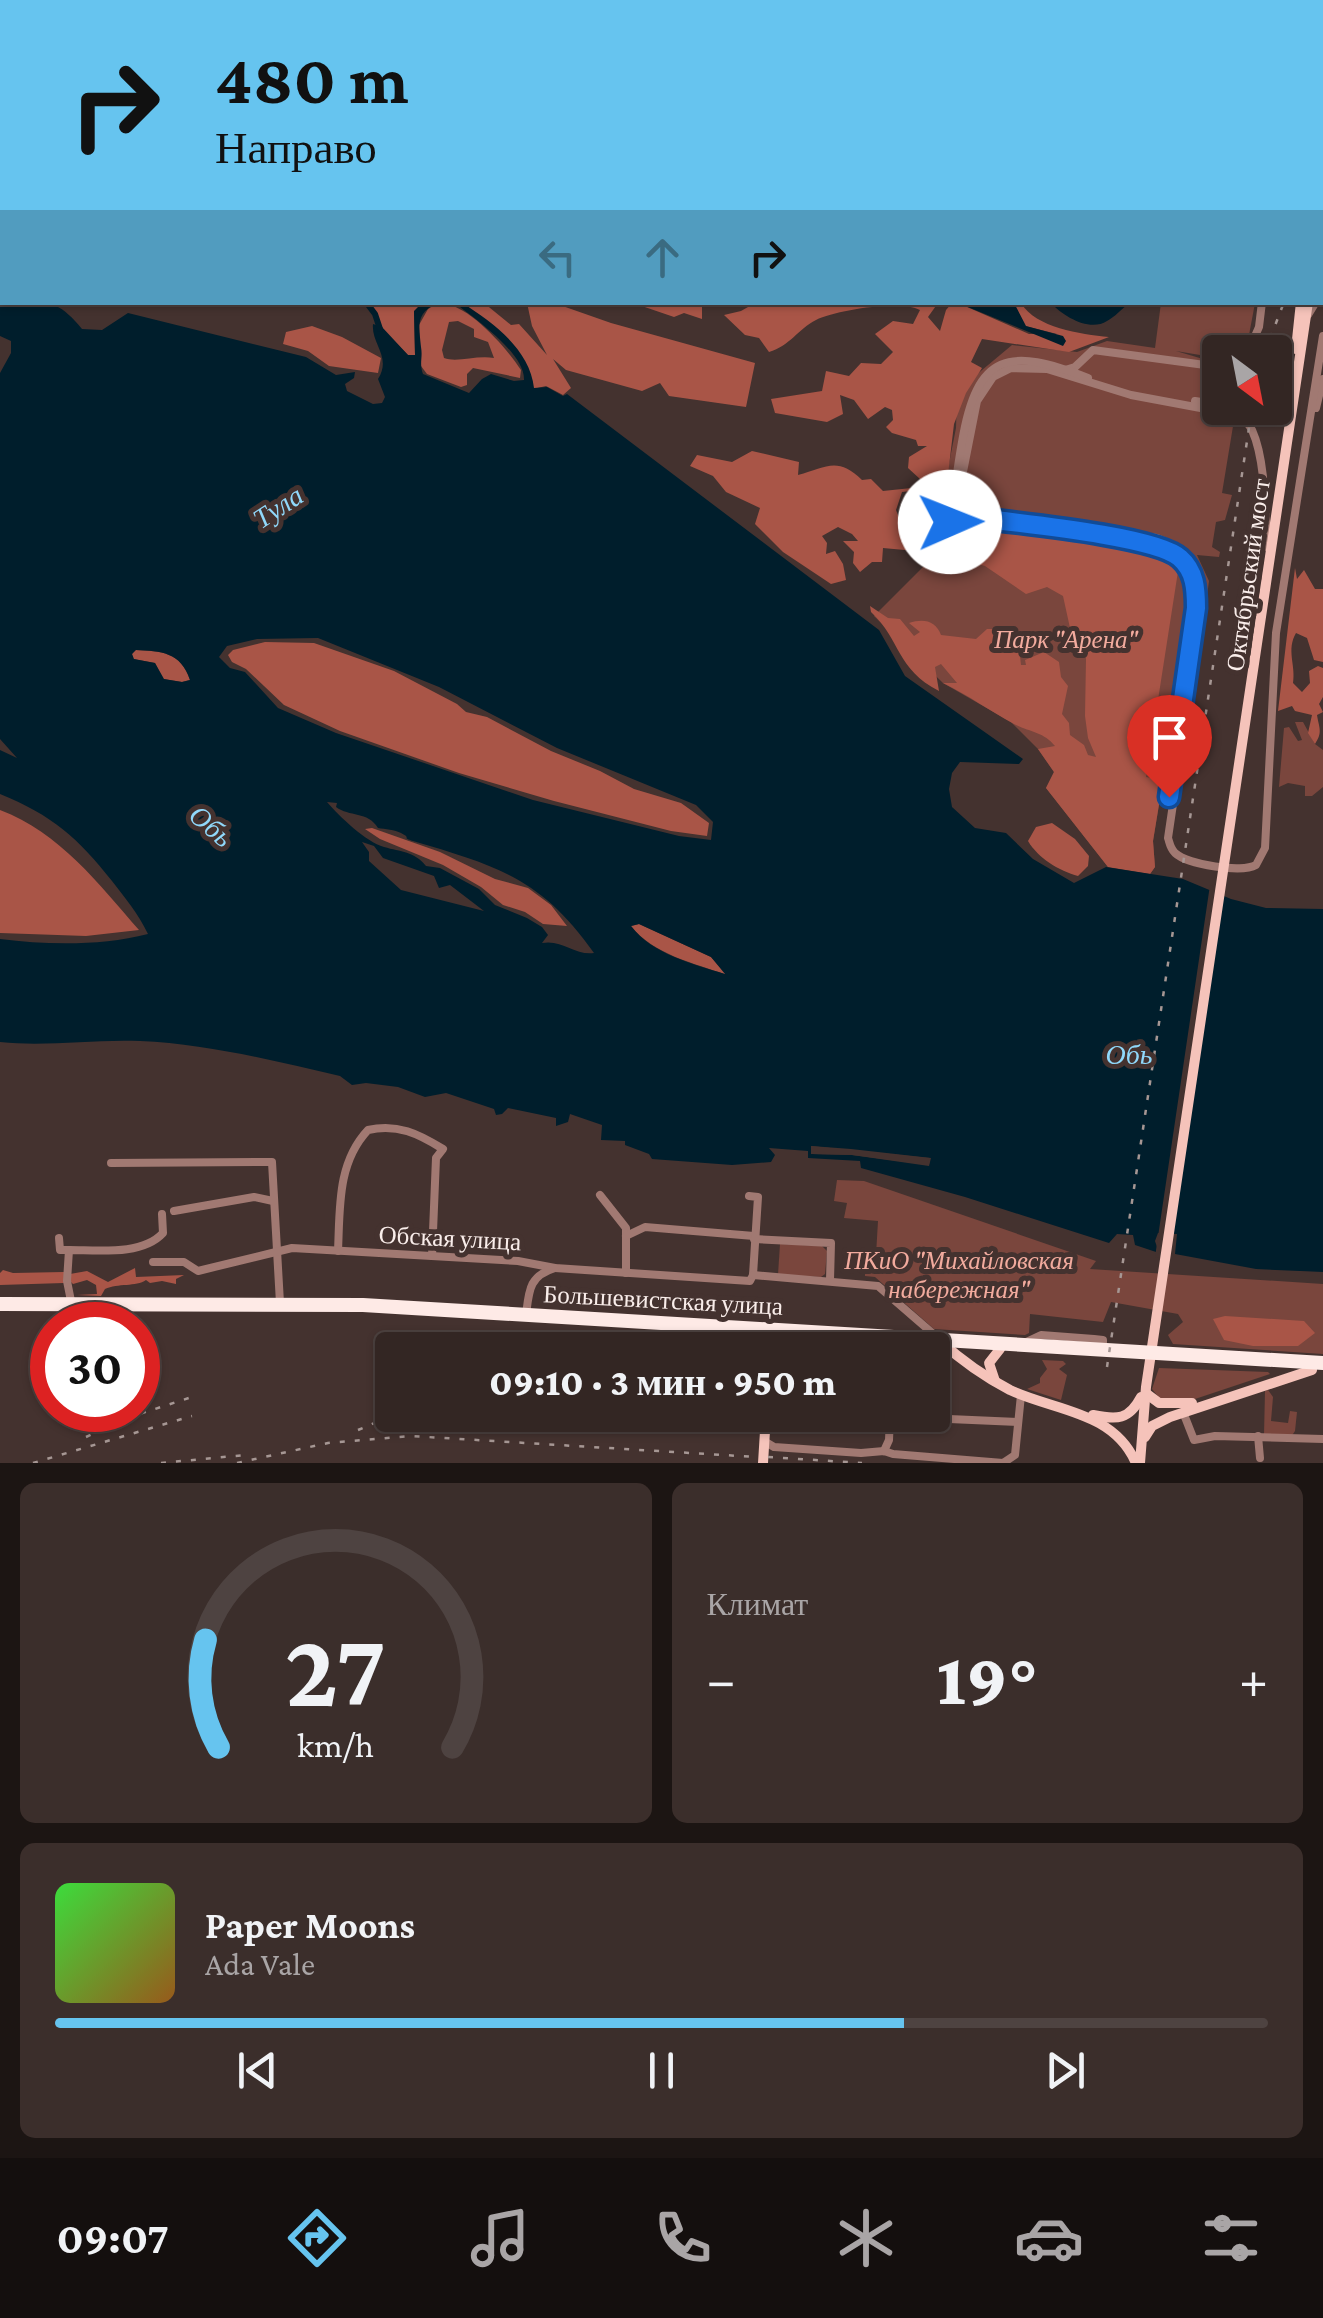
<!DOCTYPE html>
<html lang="ru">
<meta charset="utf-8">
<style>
body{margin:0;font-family:"Crimson Pro",serif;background:#3b2e2b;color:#f1f3f6;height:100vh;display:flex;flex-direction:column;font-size:38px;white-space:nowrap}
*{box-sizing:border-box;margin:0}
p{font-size:32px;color:#a9a5a6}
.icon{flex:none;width:55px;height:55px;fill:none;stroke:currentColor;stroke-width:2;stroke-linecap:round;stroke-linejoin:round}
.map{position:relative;height:1463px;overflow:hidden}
.details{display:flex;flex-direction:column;gap:20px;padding:20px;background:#1c1513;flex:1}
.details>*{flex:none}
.top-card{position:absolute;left:0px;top:0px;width:1325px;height:305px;box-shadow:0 2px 8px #0004,0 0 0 2px #4e4341;background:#66c4ef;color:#111;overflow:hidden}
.needle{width:65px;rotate:148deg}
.tools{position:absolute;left:1202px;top:335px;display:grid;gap:20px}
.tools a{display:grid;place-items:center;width:90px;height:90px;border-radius:10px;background:#332623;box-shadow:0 2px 8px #0004,0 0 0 2px #4e4341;font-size:50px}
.speed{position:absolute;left:30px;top:1302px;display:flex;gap:20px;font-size:50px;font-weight:700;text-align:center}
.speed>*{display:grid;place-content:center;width:130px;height:130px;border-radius:50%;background:#332623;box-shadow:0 2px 8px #0004,0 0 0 2px #4e4341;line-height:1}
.speed .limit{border:15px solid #d22;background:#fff;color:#111}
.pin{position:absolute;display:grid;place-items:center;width:85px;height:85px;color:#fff;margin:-102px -42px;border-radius:50% 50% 50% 0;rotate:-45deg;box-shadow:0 0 10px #0007}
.pin .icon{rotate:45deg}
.me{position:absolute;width:110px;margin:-55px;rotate:89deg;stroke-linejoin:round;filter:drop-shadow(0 0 8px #0008)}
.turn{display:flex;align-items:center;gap:35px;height:210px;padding:0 50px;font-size:45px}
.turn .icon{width:130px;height:130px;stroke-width:2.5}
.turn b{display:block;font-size:70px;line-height:85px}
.lanes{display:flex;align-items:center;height:95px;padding:0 50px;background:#0003;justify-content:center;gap:50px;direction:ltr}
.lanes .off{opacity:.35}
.big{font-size:75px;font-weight:800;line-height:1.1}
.details .tile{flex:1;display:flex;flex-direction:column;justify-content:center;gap:15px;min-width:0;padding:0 35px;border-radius:15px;background:#3b2e2b}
.details .dial{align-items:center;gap:0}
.dial svg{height:260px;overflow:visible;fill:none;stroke:#4e4341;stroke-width:7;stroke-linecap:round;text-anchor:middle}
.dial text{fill:#f1f3f6;stroke:none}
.song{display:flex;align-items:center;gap:30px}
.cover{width:120px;height:120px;border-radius:15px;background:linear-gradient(135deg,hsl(120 70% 55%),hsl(30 70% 35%))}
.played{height:10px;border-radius:5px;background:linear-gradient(90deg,#66c4ef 70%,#4e4341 70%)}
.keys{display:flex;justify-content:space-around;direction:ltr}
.heat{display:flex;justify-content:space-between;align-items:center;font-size:55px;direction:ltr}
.details .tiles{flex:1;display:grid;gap:20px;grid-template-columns:1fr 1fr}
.tile:last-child{grid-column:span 2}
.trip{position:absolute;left:375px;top:1332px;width:575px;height:100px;border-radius:10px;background:#332623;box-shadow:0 2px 8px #0004,0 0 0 2px #4e4341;font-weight:800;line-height:100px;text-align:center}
.dock{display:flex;height:160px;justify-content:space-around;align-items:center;background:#140f0e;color:#a9a5a6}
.dock .icon{width:70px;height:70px}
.dock .active{color:#66c4ef}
.dock b{font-size:45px;color:#f1f3f6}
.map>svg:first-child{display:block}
.green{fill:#7a463d}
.forest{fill:#a95547;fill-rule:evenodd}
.water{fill:#001e2c;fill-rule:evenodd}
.pier{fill:#44322f}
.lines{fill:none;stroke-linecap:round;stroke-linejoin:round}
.river{stroke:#001e2c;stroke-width:6}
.minor{stroke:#a17972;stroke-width:8}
.major{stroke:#f5c3ba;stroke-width:10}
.highway{stroke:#feeae6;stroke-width:14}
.rail{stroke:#a69794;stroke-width:2.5;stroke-dasharray:5 10;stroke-linecap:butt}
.route-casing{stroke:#114b97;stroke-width:25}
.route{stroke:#1a73e8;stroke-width:18}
.labels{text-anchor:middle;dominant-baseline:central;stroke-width:10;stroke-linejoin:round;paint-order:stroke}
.street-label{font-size:25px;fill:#f9edea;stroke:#44322f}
.park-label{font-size:25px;font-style:italic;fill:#f2ab9e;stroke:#44322f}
.water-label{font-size:28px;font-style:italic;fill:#90d8fa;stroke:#44322f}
</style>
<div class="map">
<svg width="1323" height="1463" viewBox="0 0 1323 1463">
<rect width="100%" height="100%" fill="#44322f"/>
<g class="green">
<polygon points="1161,303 1255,303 1249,335 1225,352 1220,352 1218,358 1176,351 1220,364 1220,408 1236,408 1222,493 1232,495 1225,520 1216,522 1212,547 1220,552 1219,557 1197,555 1209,581 1182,783 1163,781 1153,841 1155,867 1150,874 1108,867 1046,788 1054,772 1038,749 1011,722 943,683 874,616 964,526 999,531 959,523 942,499 956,428 957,391 1012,345 1077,352 1107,341 1155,348"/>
<polygon points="1295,722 1303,722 1315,744 1323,750 1323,787 1312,796 1305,796 1305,786 1288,783 1279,787 1284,728 1289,727 1298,741 1302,740"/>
<polygon points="837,1180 864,1181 1096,1261 1090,1269 1323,1284 1323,1354 1173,1344 1168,1335 1183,1322 1178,1314 1111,1302 1103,1322 1030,1314 1029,1333 1025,1335 934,1329 875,1277 865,1276 865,1272 875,1272 878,1221 844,1218 847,1203 834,1201"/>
<polygon points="780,1244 822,1246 827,1251 825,1274 821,1277 778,1275"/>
<polygon points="1042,1360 1063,1361 1066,1364 1059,1369 1067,1375 1061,1400 1027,1389 1040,1383 1040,1378 1047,1369"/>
<polygon points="1159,1368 1268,1372 1270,1374 1189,1401 1160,1399 1152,1389"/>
<polygon points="1268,1390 1273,1397 1271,1421 1288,1423 1290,1411 1297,1412 1295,1431 1291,1437 1264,1435 1265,1391"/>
</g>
<g class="forest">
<polygon points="366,303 422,303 414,312 415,355 408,355 377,324 375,314"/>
<path d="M 438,303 C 466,301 506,347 521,370 L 520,378 L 473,368 L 467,374 L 467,385 L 461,387 L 427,374 L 421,366 L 419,325 L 428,309 ZM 458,321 L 474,329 L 474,337 L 488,342 L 494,358 C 476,355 457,363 444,358 L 442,350 L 449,322 Z"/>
<path d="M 462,303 L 484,303 L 511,325 L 519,324 L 547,355 L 532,326 L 527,303 L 554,303 L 611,323 L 755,363 L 746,407 L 669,396 L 660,383 L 642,391 L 566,370 L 553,359 L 571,388 L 563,395 L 546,386 L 533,389 C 531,357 488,319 462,303 Z"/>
<polygon points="633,303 702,303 702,319 684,313 674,317"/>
<path d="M 755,303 L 938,303 L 928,317 L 940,331 L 946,310 L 952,303 L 958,303 L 1029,334 L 1057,334 L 1025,326 L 1014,303 L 1021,303 C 1036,328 1080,334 1109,337 L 1069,352 L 982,339 L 971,362 L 982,368 L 966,393 L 954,424 L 945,500 L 920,490 L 902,492 L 896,510 L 901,523 L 930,527 L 940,535 C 956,533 972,530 987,530 C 1026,531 1154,540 1179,565 L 1146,777 L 1163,780 L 1153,841 L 1155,867 L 1150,874 L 1108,867 L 1046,788 L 1054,772 L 1038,749 L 1055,746 C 1044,732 1030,732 1014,724 C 990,711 968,695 943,683 L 957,683 L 941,664 L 935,667 L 939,691 C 896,669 901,640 871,612 L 870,606 L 888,618 L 900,619 L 914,636 L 920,632 L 909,623 C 924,618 936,621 941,635 L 976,639 L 987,629 C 1013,629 1019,641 1021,665 L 1026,665 L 1025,660 L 1044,652 L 1059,662 L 1061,677 L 1068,686 L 1062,714 L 1069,723 L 1070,735 L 1084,745 L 1088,755 L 1096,757 L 1088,738 L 1085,716 L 1086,659 L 1080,639 L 1070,628 L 1063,596 L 1047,587 L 1026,594 L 985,566 L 937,553 L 883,548 L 882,562 L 872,562 L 860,572 L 853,563 L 854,552 L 843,541 L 858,541 L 852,534 L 838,527 L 822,536 L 827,543 L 826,554 L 835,551 L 843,564 L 846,580 L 831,584 L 783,552 L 755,524 L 760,508 L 726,492 L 713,476 L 690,466 L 697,455 L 732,462 L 752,451 L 799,462 L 798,475 C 826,467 838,456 862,480 L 871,479 L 883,491 L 921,487 L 932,490 L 908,468 L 909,457 L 927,446 L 918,446 L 916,440 L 892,433 L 886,427 L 893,420 L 892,410 L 885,407 L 868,419 L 854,400 L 840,395 L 843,414 L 827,422 L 775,413 L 771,399 L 822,391 L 826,371 L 849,376 L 861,363 L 881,364 L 893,352 L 875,334 L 893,321 L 913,324 L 920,310 C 900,300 837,310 816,320 C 798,329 790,346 769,352 L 759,338 L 745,335 L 724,315 L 741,311 Z"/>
<polygon points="312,326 342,337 381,358 378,373 329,366 308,351 283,344 286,332"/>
<path d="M 1295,568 L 1297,579 L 1304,570 L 1315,589 L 1323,589 L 1323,662 L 1314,660 L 1307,638 L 1296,633 C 1286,650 1296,665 1293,683 L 1302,692 L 1310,683 L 1309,671 L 1318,666 L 1323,668 L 1323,697 L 1319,704 L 1323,712 L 1317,715 C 1319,728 1323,732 1315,744 L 1308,733 L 1312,715 L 1295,711 L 1292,706 L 1278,711 Z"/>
<polygon points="265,642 314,643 394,671 457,704 466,712 487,717 551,751 600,771 634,789 681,803 709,823 707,836 671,831 554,801 459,773 340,731 284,705 246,669 232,662 228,655 233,650"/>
<path d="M 135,650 C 161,651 181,652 190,680 L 182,682 L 163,679 L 155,663 L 133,659 L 132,654 Z"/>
<path d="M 0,810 C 60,833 98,883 139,930 L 86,936 L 0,933 Z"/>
<path d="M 1052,823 L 1075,839 L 1089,856 L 1088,866 L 1078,876 C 1059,871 1038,858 1028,841 L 1036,827 Z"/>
<polygon points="372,828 440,852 495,879 528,888 551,905 567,926 543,924 525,912 503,905 481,887 443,865 380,839 365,829"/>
<path d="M 639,924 L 711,957 L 727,975 C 694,963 654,955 631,926 Z"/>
<path d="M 135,1268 L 136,1277 L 184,1275 L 176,1279 L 176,1284 L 162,1281 L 150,1283 L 146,1280 C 136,1287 118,1283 105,1289 L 101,1296 L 77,1295 L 97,1294 L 96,1285 L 87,1280 L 73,1284 L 69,1280 L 70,1274 L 87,1271 L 108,1282 Z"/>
<polygon points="3,1270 13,1273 64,1272 64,1283 0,1285 0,1273"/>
<polygon points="1225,1316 1304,1321 1315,1333 1298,1346 1253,1346 1224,1340 1213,1319"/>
</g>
<g class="water">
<path d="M 0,272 L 2,302 C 44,303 54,295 82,329 L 102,330 L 128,313 L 306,357 L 336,375 L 355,372 L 354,378 L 345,384 L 347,391 L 373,404 L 382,403 L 385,397 L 378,379 C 392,357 371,344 373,324 L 382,327 L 408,355 L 415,355 L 414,311 L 422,303 L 437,303 C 415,314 419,326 421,347 C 423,358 419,363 423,374 L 469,393 L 482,379 L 491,374 L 514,381 L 524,380 C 525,353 475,319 455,303 L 462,303 C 493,322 530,350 534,388 L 547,387 L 563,396 L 567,394 L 879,630 L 905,676 L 1023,759 L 1019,764 L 960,762 L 952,773 L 949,789 L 952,807 L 975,828 L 1006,833 L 1033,859 L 1074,883 L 1106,867 L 1183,879 L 1231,899 L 1266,908 L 1323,909 L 1323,1272 L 1256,1269 L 1175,1254 L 1177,1234 L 1158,1233 L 1155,1241 L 1159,1253 L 1135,1245 L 1133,1235 L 1117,1234 L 1109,1243 L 965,1197 L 861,1168 L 860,1161 L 808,1158 L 808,1151 L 769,1148 L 775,1155 L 771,1162 L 732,1165 L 652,1159 L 649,1154 L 625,1145 L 625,1141 L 601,1140 L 602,1125 L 570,1114 L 568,1122 L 556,1126 L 556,1118 L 508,1108 L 502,1114 L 496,1115 L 494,1109 L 446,1093 L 425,1097 L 398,1087 L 366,1083 L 352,1085 L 340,1076 C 275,1061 208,1044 140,1041 C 93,1039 47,1047 0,1042 L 0,939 C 48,945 101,946 148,934 C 138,913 125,898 112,881 C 78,838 52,815 0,794 L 0,750 L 17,758 L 0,739 L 0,373 L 11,353 L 11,341 L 0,336 ZM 318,638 L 439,687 L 557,748 L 696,805 L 713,822 L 711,840 L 679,836 L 533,800 L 336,733 L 278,708 L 245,672 L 230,668 L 219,657 L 227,646 L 257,639 ZM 136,650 C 161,651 181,652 190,680 L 182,682 L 164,679 L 155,663 L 134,659 L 132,654 ZM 327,802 L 337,803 L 336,807 C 349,817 368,811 378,828 C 385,829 395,830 401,833 C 413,839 400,837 413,841 C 498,866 542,879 594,953 C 576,956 562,939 542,943 L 548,935 L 542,927 L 527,918 L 495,905 L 479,889 L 440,868 L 426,866 C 414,851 401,852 384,847 C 366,842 339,816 327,802 ZM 362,842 L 374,846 L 383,858 L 434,876 L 439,888 L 450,885 L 484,911 L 401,890 L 369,861 L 369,852 ZM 639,924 L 711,957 L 725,974 C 693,964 652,954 631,926 ZM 811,1146 L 930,1158 L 929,1165 L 852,1155 L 812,1154 Z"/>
<polygon points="958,303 1014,303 1026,326 1063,336 1066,341 1063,346"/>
<path d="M 1051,303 L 1130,303 C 1121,309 1115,317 1107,321 C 1090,332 1064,317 1051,303 Z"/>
</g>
<g class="pier">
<polygon points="1210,885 1223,891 1172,1239 1162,1238 1162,1257 1158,1258 1155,1257"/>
<polygon points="811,1146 851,1149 931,1158 929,1166 852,1155 811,1154"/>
</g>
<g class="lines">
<g class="river">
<polyline points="515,2 516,0"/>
<polyline points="366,302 375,314 380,329"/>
</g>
<g class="minor">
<polyline points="707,0 712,2"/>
<polyline points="963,0 965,2"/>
<polyline points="114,2 114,0"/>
<polyline points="173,2 177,0"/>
<polyline points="387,2 387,0"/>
<polyline points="576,2 577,0"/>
<polyline points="696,2 696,0"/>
<polyline points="812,2 813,0"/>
<polyline points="898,2 898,0"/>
<polyline points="1322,276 1323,276"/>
<polyline points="1322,299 1323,298"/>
<polyline points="1308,315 1316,302"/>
<polyline points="1248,352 1259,327 1262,302"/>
<polyline points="1065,370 1075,367 1093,350 1220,367"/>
<polyline points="1195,401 1220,405"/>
<path d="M 1231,408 C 1238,414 1247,420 1252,430 C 1266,461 1265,513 1267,547"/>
<polyline points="1316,408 1323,379"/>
<path d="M 1238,415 L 1131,395 L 1047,369 L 1011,368 L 993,377 L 977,401 L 958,497 L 961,507 L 969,511 L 1157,538 C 1190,551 1203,573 1202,608 L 1168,838 C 1170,844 1170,848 1175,853 C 1188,865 1242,873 1256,865 L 1265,848 L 1276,633 L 1323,336"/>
<polyline points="930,506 946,507 952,500"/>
<path d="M 929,512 L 1154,544 C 1179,553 1192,567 1196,594 L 1178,733"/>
<path d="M 948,543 C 952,509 956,476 962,442 C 977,352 1009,347 1088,378"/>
<polyline points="111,1163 272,1162 280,1303"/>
<polyline points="600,1195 626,1228 626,1273"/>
<polyline points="174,1211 254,1197 273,1201"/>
<polyline points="626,1236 645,1227 754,1236"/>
<polyline points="59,1238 60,1250 69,1250"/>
<polyline points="754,1239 831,1243 830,1280"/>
<path d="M 338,1251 C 340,1208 337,1163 368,1130 C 397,1123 419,1134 443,1149 L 436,1158 L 432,1256"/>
<polyline points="153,1262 184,1262 198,1271 292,1248 518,1261 555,1268 750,1281 753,1275 758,1197 749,1196"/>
<polyline points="753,1275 878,1286 938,1338"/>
<path d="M 72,1306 L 67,1281 L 69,1250 C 97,1250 142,1256 163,1233 L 162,1214"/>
<path d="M 526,1315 C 529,1290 529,1276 555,1268"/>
<polyline points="1024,1343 1041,1335 1094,1339 1103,1340 1103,1349"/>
<polyline points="896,1350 897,1344"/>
<polyline points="1183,1412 1194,1440 1215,1436 1323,1439"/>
<polyline points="857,1415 1018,1422"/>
<polyline points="1258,1436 1260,1458"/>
<polyline points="764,1441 774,1447 861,1453 884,1451 893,1454 1003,1463 1015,1455 1021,1395"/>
<polyline points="884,1451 889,1440 890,1416"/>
</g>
<g class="major">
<polyline points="1148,0 1150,2"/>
<polyline points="1158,0 1159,2"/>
<polyline points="1322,190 1323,189"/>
<polyline points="1322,206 1323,206"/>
<polyline points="1322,263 1323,262"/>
<polyline points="1296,349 1301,302"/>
<path d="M 940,1341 C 961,1360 985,1377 1010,1390 C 1055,1411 1112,1411 1135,1461"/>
<polyline points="769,1350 771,1330"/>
<polyline points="995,1381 989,1363 1000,1349"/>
<polyline points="1147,1394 1159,1403 1192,1403"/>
<path d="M 1093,1415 C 1117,1420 1129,1420 1141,1397"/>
<polyline points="1145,1437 1152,1426 1170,1417 1312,1370"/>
<polyline points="763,1463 766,1415"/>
<polyline points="1140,1463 1146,1387 1308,302"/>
</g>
<polyline class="highway" points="0,1304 363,1305 1323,1363"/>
<g class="rail">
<polyline points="1265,352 1284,302"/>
<polyline points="1107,1367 1252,408"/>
<polyline points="404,1423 451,1420 497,1424 635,1415"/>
<polyline points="358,1430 393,1415"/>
<polyline points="86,1437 127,1418 195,1396"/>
<polyline points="768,1457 862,1463"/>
<polyline points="33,1463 192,1416"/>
<polyline points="161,1463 245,1455"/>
<polyline points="237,1463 328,1443 411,1436 756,1457"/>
</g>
</g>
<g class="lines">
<defs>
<path id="route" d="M 950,522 L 962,516 C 1005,522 1155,535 1180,558 C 1195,571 1196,589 1196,608 L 1169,797"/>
</defs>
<use href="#route" class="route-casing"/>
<use href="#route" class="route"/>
</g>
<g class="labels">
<g class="street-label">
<text transform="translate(1248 575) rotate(-82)">Октябрьский мост</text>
<text transform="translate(450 1238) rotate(3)">Обская улица</text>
<text transform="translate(663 1300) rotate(3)">Большевистская улица</text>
</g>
<g class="park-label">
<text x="1066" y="639">Парк "Арена"</text>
<text x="959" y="1260">ПКиО "Михайловская<tspan x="959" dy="29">набережная"</tspan></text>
</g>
<g class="water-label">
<text transform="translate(278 507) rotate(-33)">Тула</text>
<text transform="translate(211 826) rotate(41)">Обь</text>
<text x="1129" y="1054">Обь</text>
</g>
</g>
</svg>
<div class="tools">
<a><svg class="needle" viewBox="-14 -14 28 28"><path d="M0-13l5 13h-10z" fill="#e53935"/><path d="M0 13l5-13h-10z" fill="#a9a5a6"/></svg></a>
</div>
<div class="speed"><div class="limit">30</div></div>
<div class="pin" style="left:1169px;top:797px;background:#d93025"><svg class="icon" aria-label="arrive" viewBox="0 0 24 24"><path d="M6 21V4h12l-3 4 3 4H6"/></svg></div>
<svg class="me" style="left:950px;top:522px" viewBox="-20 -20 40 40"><circle r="19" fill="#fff"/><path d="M0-13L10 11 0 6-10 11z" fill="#1a73e8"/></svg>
<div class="trip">09:10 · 3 мин · 950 m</div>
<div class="top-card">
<div class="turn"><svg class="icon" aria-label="right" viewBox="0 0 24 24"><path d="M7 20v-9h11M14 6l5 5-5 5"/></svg><div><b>480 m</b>Направо</div></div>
<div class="lanes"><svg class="icon off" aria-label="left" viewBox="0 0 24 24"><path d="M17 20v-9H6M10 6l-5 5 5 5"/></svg><svg class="icon off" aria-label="ahead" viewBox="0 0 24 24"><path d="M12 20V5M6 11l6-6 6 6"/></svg><svg class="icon" aria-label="right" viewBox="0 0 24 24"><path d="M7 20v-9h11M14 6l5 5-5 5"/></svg></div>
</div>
</div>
<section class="details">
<div class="tiles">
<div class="tile dial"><svg viewBox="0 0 100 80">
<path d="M14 69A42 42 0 1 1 86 69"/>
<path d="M14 69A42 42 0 0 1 10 36" stroke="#66c4ef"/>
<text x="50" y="56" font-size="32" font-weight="700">27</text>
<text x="50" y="72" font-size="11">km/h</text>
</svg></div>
<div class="tile"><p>Климат</p>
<div class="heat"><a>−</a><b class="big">19°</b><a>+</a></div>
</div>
<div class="tile">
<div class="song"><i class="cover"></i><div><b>Paper Moons</b><p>Ada Vale</p></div></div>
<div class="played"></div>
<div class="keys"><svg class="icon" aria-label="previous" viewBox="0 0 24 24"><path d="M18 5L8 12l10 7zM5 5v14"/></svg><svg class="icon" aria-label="pause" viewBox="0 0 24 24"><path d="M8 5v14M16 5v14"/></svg><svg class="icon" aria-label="next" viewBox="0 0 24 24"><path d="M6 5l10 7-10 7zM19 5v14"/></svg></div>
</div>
</div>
</section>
<nav class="dock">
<b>09:07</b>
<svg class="icon active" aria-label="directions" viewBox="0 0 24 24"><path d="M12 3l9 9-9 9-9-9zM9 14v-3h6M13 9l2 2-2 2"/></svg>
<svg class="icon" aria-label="music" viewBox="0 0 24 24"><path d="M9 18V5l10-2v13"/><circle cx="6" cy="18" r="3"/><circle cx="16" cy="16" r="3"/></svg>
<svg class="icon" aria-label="phone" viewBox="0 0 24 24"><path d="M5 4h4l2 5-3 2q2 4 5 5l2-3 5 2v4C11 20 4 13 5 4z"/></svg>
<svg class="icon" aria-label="climate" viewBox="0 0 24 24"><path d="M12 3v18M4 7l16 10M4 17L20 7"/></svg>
<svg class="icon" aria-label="car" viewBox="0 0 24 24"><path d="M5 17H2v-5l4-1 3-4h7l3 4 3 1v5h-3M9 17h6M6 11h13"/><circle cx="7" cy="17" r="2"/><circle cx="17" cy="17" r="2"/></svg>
<svg class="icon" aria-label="filters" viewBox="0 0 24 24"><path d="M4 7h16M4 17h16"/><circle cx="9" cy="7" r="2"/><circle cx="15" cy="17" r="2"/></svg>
</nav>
